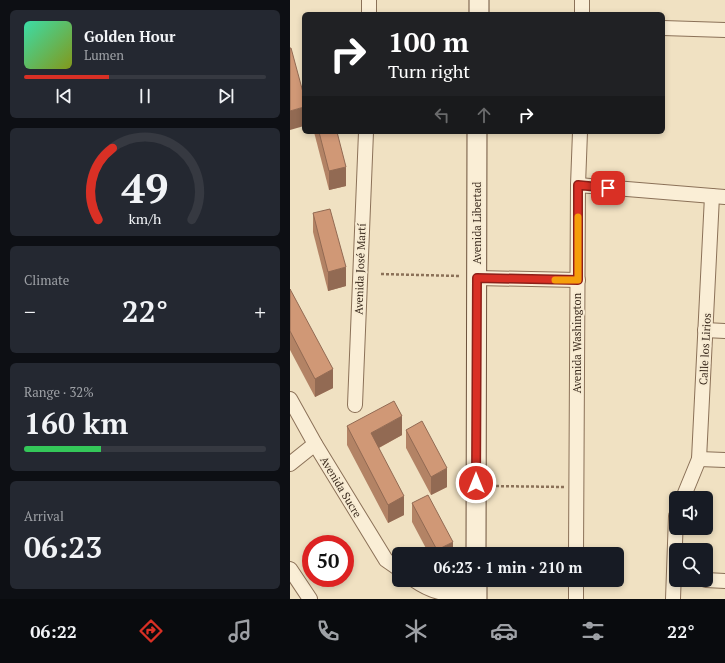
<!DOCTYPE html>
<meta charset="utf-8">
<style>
body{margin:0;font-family:"PT Serif",serif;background:#242831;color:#f1f3f6;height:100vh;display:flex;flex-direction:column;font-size:15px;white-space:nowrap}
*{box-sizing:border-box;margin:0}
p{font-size:13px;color:#9ea1a6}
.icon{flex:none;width:22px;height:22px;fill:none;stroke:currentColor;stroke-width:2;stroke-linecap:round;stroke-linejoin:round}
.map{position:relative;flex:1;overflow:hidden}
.panel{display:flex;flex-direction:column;gap:10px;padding:10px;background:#0d0f14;width:290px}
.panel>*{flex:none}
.top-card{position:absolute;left:12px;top:12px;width:363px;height:122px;border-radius:6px;box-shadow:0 2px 6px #0003;background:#202124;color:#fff;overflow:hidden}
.fabs{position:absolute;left:379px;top:491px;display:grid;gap:8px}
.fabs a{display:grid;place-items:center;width:44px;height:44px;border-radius:6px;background:#171b24;box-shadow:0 2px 6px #0003;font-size:20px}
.speed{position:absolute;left:12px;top:535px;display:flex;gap:8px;font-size:20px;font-weight:700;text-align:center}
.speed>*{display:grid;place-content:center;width:52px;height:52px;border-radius:50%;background:#171b24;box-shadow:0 2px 6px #0003;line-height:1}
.speed .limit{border:6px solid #d22;background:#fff;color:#111}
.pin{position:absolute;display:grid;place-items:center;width:34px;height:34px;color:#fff;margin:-17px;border-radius:8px;box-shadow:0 2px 6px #0006}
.me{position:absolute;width:44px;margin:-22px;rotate:0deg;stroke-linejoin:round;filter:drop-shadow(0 0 3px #0008)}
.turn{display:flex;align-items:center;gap:14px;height:84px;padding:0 20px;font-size:18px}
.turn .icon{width:52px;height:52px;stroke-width:2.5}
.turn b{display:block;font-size:28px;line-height:34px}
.lanes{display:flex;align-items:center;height:38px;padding:0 20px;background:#0003;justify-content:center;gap:20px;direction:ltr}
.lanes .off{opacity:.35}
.big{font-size:30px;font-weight:700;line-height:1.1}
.panel .widget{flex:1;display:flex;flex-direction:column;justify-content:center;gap:6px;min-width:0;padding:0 14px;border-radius:6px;background:#242831}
.panel .dial{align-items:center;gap:0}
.dial svg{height:104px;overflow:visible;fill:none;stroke:#363941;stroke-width:7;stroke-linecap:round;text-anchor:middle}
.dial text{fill:#f1f3f6;stroke:none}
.song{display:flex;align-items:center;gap:12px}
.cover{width:48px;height:48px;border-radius:6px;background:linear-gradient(135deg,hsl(160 70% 55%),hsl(70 70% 35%))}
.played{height:4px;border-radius:2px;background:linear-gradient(90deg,#d93025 35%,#363941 35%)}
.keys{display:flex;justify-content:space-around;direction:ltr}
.heat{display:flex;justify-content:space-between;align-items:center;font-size:22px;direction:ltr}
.charge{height:6px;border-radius:3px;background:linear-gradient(90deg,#34c759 32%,#363941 0)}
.trip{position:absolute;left:102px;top:547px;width:232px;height:40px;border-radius:6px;background:#171b24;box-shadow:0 2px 6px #0003;font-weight:700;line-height:40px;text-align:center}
.menu{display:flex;height:64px;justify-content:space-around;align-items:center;background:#090b0e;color:#9ea1a6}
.menu .icon{width:28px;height:28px}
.menu .selected{color:#d93025}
.menu b{font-size:18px;color:#f1f3f6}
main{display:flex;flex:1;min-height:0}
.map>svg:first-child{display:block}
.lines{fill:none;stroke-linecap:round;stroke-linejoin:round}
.street-casing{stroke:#8b7158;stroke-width:16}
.secondary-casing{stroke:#6d523c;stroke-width:21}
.path{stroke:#8b7158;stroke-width:2.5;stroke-dasharray:3 2;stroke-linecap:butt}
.street{stroke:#faeed6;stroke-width:14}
.secondary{stroke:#faeed6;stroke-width:19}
.wall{fill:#b38365}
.shaded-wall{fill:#926a53}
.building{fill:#d09876;stroke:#926a53}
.route-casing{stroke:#8d1f18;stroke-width:10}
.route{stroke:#d93025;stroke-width:7}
.slow{stroke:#f59e0b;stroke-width:7}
.labels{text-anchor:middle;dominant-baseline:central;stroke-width:4;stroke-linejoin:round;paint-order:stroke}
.street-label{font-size:11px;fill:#3a2a1d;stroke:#f7ebd2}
</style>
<main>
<section class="panel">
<div class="widget">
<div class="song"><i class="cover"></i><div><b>Golden Hour</b><p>Lumen</p></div></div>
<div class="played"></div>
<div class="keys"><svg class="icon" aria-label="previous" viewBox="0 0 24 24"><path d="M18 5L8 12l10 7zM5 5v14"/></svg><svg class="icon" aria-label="pause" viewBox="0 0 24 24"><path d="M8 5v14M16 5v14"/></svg><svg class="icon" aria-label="next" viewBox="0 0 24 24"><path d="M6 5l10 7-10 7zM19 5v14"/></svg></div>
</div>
<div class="widget dial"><svg viewBox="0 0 100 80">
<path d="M14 69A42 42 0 1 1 86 69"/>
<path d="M14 69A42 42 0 0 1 25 14" stroke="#d93025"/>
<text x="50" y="56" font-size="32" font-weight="700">49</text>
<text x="50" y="72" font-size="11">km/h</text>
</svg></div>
<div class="widget"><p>Climate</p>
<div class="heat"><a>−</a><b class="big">22°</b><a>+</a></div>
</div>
<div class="widget"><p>Range · 32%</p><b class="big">160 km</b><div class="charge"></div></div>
<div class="widget"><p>Arrival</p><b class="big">06:23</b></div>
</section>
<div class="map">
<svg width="435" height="599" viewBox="0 0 435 599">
<rect width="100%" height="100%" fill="#f0e1c2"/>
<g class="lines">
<defs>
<g id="street">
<polyline points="79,14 79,0"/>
<polyline points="292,14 292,0"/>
<polyline points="373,28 435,30"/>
<polyline points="288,185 435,197"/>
<polyline points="187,278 288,280"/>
<polyline points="415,330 435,331"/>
<polyline points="0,399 25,444 96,560 109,569"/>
<polyline points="65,405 76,132"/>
<polyline points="409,459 435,460"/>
<polyline points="0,464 25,444"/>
<polyline points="393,498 409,459 422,196"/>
<polyline points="286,554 288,185 290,132"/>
<polyline points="0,569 20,599"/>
<path d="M 124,580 C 147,596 160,594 187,594"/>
<polyline points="416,580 435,581"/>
<polyline points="286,599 286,580"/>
<polyline points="383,599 386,516"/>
</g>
<g id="secondary">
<polyline points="189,14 189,0"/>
<polyline points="186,554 187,132"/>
<polyline points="187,580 187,599"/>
</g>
</defs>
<use href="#street" class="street-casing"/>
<use href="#secondary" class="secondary-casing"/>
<g class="path">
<polyline points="91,274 170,276"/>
<polyline points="201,486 274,487"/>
</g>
<use href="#street" class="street"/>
<use href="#secondary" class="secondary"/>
</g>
<g class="wall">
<polygon points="24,132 47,132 56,186 39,190"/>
<polygon points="23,213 56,286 38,291 23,232"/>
<polygon points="0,289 43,388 25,397 0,350"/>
<polygon points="57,426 112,435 89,448 114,515 98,523 57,445"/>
<polygon points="116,430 157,487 141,495 116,448"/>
<polygon points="122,503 163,554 139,554 122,522"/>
</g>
<g class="shaded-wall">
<polygon points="14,107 14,126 0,130 0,111"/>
<polygon points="56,167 56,186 39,190 39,171"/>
<polygon points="56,267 56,286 38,291 38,272"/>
<polygon points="43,369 43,388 25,397 25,379"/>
<polygon points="112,416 112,435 81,452 81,433"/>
<polygon points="157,468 157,487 141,495 141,477"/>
<polygon points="114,496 114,515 98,523 98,505"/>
<polygon points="163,542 163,554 147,554 147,550"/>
</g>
<g class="building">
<polygon points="0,48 1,48 14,96 14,107 0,111"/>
<polygon points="29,132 47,132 56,167 39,171"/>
<polygon points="40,209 56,267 38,272 23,213"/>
<polygon points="0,289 43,369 25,379 0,331"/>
<polygon points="104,401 112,416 81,433 114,496 98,505 57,426"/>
<polygon points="132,421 157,468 141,477 116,430"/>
<polygon points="138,495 163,542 147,550 122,503"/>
</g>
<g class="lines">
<defs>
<polyline id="route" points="186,483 187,278 288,280 288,185 318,188"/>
</defs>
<use href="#route" class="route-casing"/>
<use href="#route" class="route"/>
<polyline class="slow" points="265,280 288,280 288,217"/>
</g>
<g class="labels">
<g class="street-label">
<text transform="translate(187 223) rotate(-90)">Avenida Libertad</text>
<text transform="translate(70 269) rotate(-88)">Avenida José Martí</text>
<text transform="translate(287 343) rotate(-90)">Avenida Washington</text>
<text transform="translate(415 349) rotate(-87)">Calle los Lirios</text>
<text transform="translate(51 487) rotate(59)">Avenida Sucre</text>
</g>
</g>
</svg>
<div class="fabs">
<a><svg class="icon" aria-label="sound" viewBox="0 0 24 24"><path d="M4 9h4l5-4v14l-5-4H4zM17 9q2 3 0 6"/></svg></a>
<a><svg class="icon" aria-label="search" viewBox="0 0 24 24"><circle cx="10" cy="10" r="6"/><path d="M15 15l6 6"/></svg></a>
</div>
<div class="speed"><div class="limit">50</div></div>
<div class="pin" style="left:318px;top:188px;background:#d93025"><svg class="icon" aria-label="arrive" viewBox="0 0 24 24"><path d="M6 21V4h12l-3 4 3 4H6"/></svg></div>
<svg class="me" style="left:186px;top:483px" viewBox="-20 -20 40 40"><circle r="17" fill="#d93025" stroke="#fff" stroke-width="3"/><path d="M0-11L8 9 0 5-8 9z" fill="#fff"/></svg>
<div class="trip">06:23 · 1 min · 210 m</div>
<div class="top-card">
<div class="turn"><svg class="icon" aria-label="right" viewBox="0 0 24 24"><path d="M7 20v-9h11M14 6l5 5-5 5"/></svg><div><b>100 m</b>Turn right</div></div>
<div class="lanes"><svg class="icon off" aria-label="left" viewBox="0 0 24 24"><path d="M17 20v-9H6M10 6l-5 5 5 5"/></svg><svg class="icon off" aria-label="ahead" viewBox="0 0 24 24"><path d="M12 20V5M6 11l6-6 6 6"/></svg><svg class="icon" aria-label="right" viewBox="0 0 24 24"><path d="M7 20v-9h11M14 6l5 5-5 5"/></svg></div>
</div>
</div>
</main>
<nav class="menu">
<b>06:22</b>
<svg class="icon selected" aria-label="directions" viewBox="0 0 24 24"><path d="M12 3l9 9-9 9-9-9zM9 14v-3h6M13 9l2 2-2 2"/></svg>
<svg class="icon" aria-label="music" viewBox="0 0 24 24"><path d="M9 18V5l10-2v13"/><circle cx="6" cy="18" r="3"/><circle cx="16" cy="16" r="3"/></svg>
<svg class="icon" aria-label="phone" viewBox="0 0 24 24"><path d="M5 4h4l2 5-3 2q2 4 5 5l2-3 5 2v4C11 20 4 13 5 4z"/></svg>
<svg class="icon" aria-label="climate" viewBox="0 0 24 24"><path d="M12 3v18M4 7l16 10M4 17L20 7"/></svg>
<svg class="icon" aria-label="car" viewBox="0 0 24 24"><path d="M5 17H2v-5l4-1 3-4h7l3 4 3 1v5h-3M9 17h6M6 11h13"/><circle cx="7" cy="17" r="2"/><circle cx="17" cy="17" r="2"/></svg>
<svg class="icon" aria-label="filters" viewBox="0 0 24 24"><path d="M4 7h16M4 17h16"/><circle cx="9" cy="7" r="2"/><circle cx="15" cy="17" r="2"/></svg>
<b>22°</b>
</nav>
